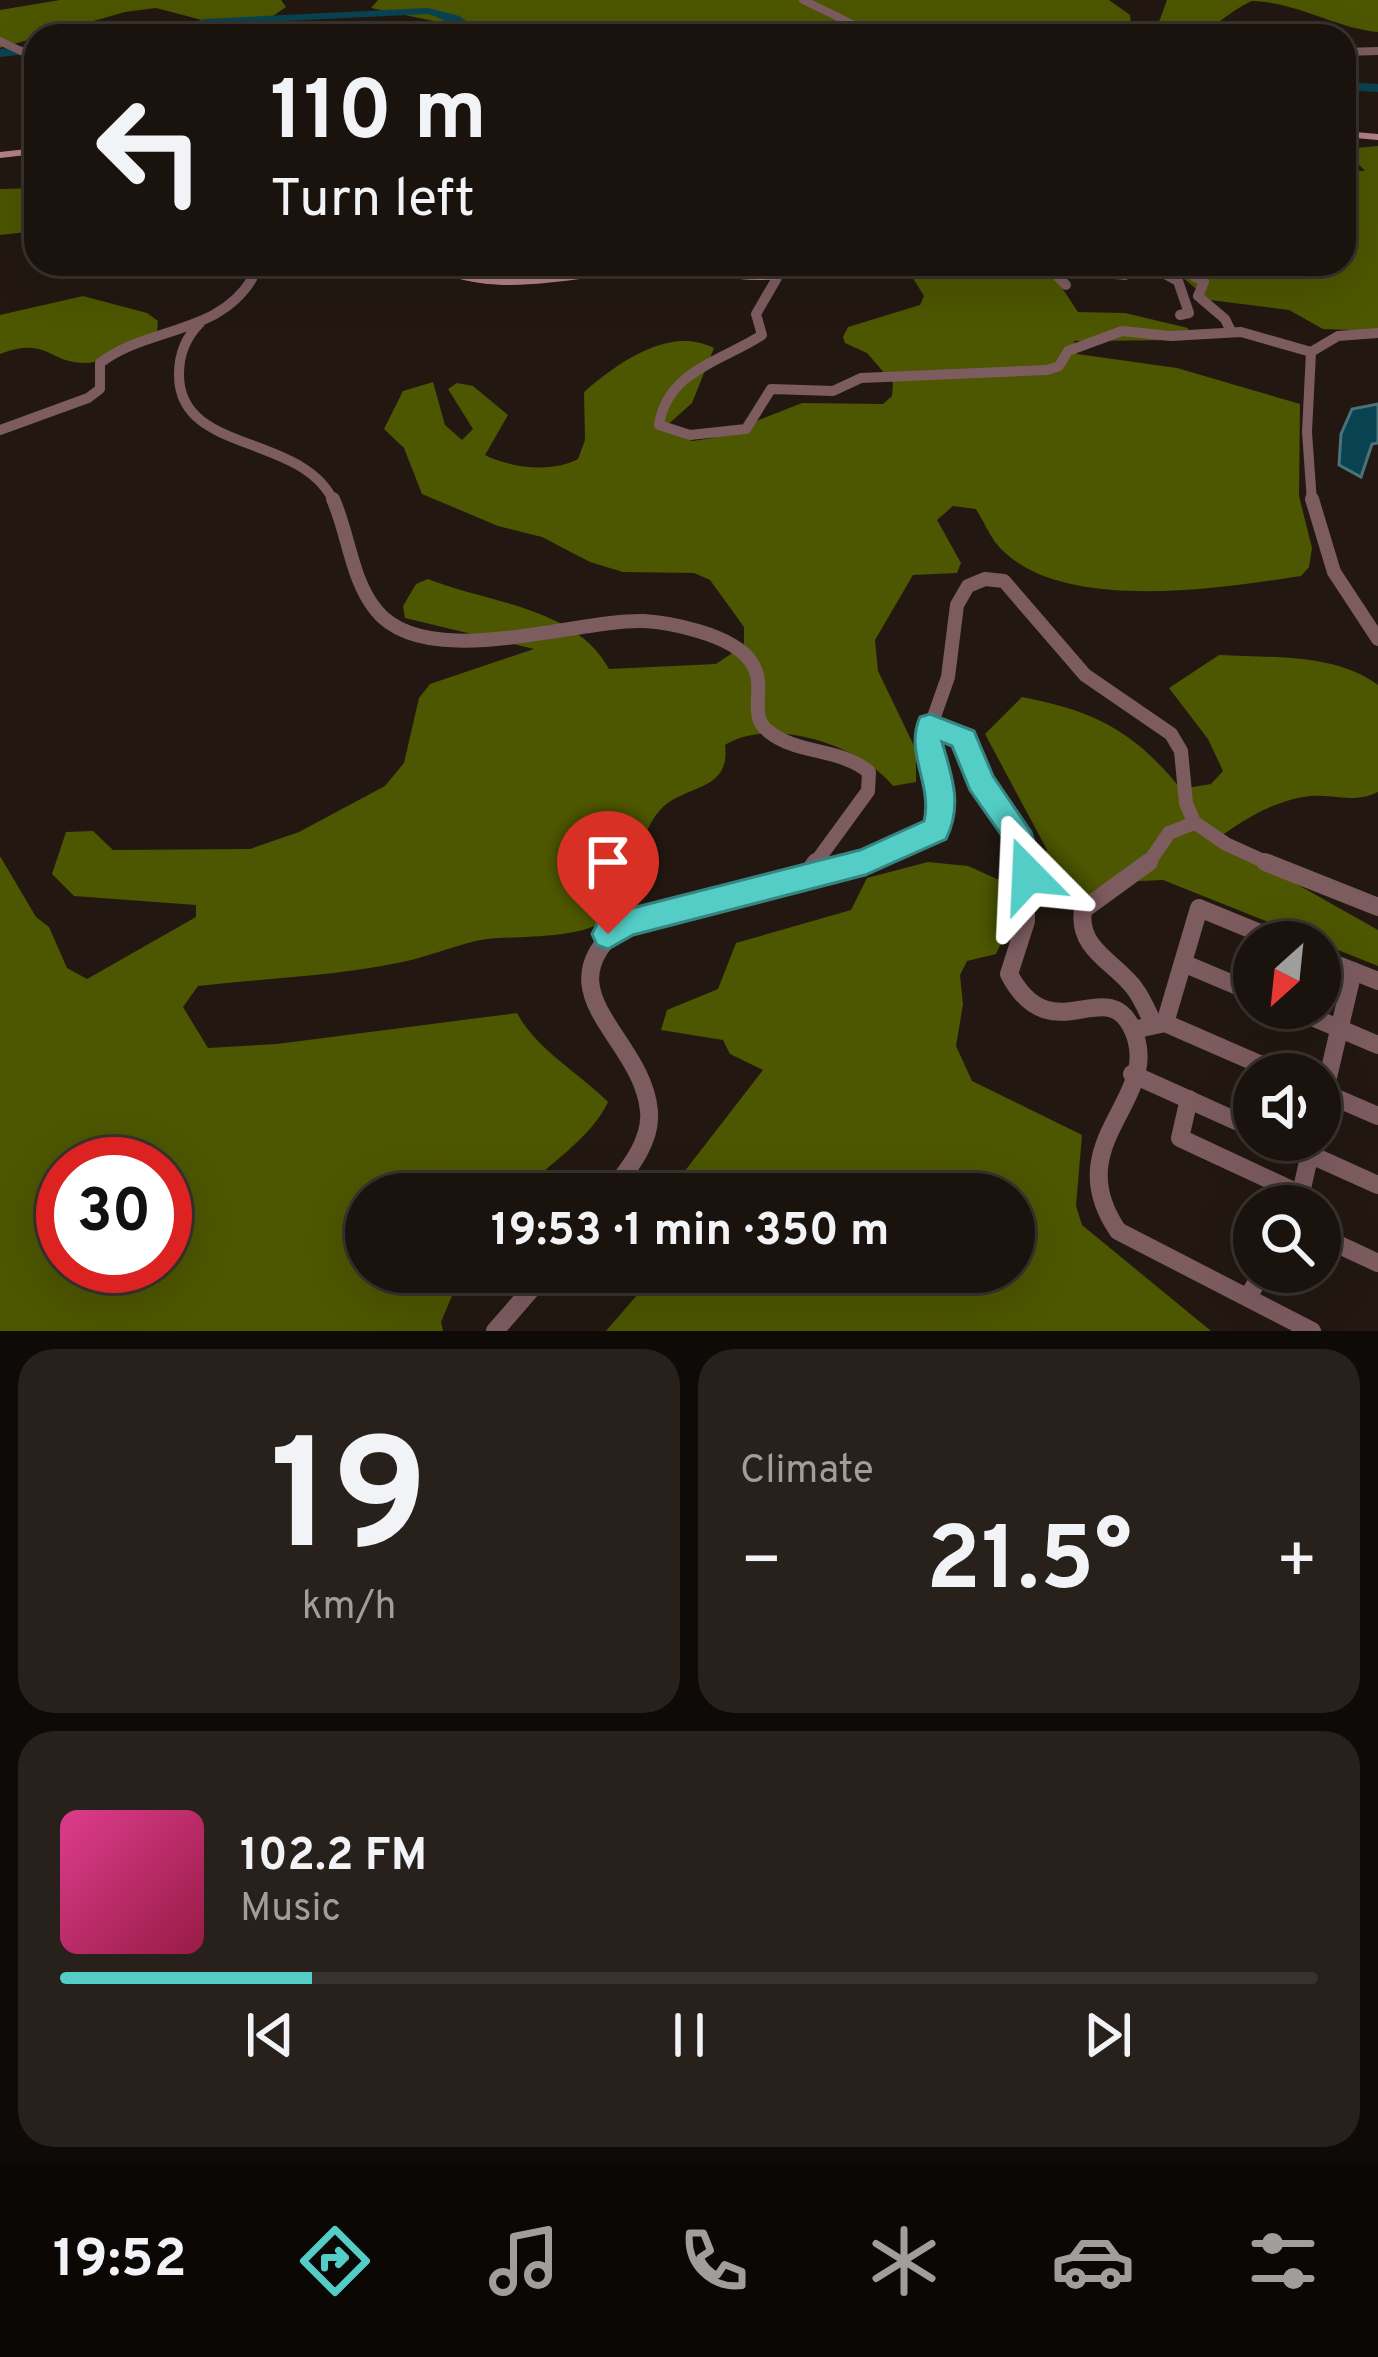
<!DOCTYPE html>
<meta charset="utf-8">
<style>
body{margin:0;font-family:Overpass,sans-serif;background:#27201b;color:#f1f3f6;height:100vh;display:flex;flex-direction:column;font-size:45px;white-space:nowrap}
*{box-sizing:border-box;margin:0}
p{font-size:39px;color:#9f9e9d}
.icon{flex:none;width:66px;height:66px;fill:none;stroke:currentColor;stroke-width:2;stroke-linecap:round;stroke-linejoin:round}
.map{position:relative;height:1331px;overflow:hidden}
.drawer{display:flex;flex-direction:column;gap:18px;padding:18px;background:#0e0a07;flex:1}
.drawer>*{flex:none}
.banner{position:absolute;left:24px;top:24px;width:1332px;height:252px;border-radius:36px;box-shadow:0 12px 48px #0002,0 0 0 3px #38322e;background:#1a120d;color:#f1f3f6;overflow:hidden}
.needle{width:78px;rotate:207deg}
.buttons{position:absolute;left:1233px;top:921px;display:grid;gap:24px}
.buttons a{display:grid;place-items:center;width:108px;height:108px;border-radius:50%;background:#1a120d;box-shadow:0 12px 48px #0002,0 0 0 3px #38322e;font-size:60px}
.speed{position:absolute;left:36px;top:1137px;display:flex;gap:24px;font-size:60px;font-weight:700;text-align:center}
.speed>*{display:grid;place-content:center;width:156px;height:156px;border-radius:50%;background:#1a120d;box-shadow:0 12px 48px #0002,0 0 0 3px #38322e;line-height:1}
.speed .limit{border:18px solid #d22;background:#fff;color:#111}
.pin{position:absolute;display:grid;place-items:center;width:102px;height:102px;color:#fff;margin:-123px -51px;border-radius:50% 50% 50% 0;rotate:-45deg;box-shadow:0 0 12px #0007}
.pin .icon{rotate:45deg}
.me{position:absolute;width:132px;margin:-66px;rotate:339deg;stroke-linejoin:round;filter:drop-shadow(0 0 9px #0008)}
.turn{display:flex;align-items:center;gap:42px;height:252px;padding:0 48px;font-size:54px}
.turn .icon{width:156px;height:156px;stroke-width:2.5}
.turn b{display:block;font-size:84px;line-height:102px}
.big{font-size:90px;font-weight:700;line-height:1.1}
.drawer .widget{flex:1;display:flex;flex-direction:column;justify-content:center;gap:18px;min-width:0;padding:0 42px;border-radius:36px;background:#27201b}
.drawer .dial{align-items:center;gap:0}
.dial b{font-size:156px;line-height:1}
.song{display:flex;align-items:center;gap:36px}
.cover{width:144px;height:144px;border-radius:18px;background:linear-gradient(135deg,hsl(330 70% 55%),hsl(340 70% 35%))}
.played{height:12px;border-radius:6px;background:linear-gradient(90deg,#54cdc7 20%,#38322e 20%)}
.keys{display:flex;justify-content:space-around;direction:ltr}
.heat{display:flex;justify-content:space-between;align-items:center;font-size:66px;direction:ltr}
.drawer .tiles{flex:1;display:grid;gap:18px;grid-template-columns:1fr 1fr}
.widget:last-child{grid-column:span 2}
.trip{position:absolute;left:345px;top:1173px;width:690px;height:120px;border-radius:60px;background:#1a120d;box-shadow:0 12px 48px #0002,0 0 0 3px #38322e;font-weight:700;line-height:120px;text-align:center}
.dock{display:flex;height:192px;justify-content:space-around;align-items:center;background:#0a0705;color:#9f9e9d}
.dock .icon{width:84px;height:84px}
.dock .on{color:#54cdc7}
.dock b{font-size:54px;color:#f1f3f6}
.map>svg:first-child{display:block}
.forest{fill:#4d5600;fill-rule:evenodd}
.water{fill:#094351;stroke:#4b727a;stroke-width:3}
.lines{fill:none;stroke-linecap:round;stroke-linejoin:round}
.river{fill:#094351;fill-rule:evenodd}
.street-far3{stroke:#7d5c60;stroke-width:8}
.street-far2{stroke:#7d5c60;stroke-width:10}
.street-far1{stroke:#7d5c60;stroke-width:14}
.street{stroke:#7d5c60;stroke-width:18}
.secondary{fill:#b78188;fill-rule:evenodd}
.route{fill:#54cdc7;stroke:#378581;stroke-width:3}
</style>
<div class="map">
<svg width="1378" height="1331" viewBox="0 0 1378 1331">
<rect width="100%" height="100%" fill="#221811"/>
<g class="forest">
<polygon points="60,0 281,0 286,7 270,18 221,25 156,8 125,12 0,48 0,10"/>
<polygon points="378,0 1109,0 1130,15 1132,30 1097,35 1051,30 1050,36 506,36 371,8"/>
<path d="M 1167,0 L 1378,0 L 1378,32 C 1335,28 1297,2 1252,1 C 1222,13 1190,58 1156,30 Z"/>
<polygon points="1378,146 1378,331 1323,329 1289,310 1210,300 1183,278 1154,264 1344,264 1344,170 1365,171 1344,149"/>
<polygon points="36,188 36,231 0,235 0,189"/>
<path d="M 904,264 L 1063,264 L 1053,274 L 1078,312 L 1125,313 L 1188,328 L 1188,340 L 1074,341 L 1077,354 L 1177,368 L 1300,404 L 1299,496 L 1312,548 L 1309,567 L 1301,576 C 1221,588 1053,616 995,542 C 988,532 983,520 976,509 L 953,506 L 937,520 L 961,563 L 957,573 L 913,575 L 875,640 L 878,671 L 916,750 L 916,782 L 893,786 C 860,745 772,716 725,745 C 731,793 684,784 661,809 C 632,840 638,897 603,921 C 579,939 516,936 487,939 C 460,943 434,955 407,961 C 340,976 267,978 198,986 L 183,1007 L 208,1048 L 277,1044 L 517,1013 C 537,1050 578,1072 608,1102 C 593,1136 546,1167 518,1194 L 366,1194 L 366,1272 L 462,1272 L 441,1322 L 443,1331 L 0,1331 L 0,856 L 36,917 L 49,927 L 67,968 L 87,979 L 196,917 L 196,905 L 74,896 L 52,874 L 66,832 L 93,831 L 113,850 L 250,849 L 299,832 L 385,786 L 404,763 L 419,698 L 430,684 L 534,649 L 405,618 L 403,606 L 416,584 L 428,579 C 488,603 576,607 609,669 L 716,664 L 744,645 L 744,627 L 710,580 L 694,573 L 623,572 L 590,562 L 542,537 L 498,526 L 422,494 L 404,448 L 384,429 L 403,391 L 433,382 L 445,425 L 462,440 L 473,429 L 448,389 L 457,383 L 473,386 L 508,415 L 485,455 C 511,468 552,473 578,459 L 585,440 L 584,392 C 617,363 670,325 714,348 L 692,403 L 664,428 L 692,441 L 713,438 L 802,403 L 883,404 L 892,396 L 893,383 L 867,353 L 845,343 L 843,337 L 848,327 L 920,305 L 924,296 ZM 63,1164 L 165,1164 L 165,1266 L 63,1266 Z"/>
<path d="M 83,296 L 147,313 L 158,321 L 157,332 C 136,343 109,363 85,363 C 48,363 48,336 0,354 L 0,315 Z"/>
<path d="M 1219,655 C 1270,658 1335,653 1378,685 L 1378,792 C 1351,805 1330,792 1303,797 C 1270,803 1243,820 1217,839 L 1378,930 L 1378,966 L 1163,880 L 1116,882 L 1067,906 L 1018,908 L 996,954 L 967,961 L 960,975 L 963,1004 L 956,1046 L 972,1081 L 1082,1135 L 1076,1206 L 1082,1225 L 1211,1331 L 606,1331 L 657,1272 L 1014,1272 L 1014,1194 L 667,1194 L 763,1070 L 730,1054 L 723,1040 L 661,1030 L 667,1010 L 718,989 L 736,943 L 851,910 L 867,878 L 928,862 L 968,866 L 997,879 L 1039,872 L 1047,850 L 985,734 L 1022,697 C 1095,711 1134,731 1181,789 L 1211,784 L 1223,771 L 1208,739 L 1169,688 Z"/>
</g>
<polygon class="water" points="1378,404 1378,443 1372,444 1361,477 1339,465 1341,434 1352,409"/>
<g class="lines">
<g class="river">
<path d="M 428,8 L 459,16 L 489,36 C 468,36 449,20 428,14 L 205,25 L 156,36 L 134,36 L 205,19 Z"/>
<polygon points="36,45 36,53 0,57 0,49"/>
<polygon points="1344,82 1378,84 1378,92 1344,90"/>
</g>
<g class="street-far3">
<polyline points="803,0 877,36"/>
<polyline points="0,41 36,58"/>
<polyline points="1344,52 1378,51"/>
</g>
<g class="street-far2">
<polyline points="1078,264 1086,271 1125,275 1128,264"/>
<polyline points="1147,264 1178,281 1189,313 1180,315"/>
<polyline points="1167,275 1188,273 1204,282 1198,296 1225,319 1231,331"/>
<path d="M 777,278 L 756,314 L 762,335 C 722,361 667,371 659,425 L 690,435 L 746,429 L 771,389 L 833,391 L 861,378 L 1047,370 L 1059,366 L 1068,351 L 1122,331 L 1171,336 L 1241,332 L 1311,352"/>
<polyline points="1066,285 1058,277 1068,265 1078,265"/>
<path d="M 200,323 C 186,337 179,354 179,374 C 178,455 302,432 334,502"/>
<path d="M 0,430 L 88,398 L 100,389 L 100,363 C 149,326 218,335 252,279 L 240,264"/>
<polyline points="1312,502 1307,432 1311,352 1338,336 1378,333"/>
</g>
<g class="street-far1">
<path d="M 333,499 C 349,535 351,579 376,610 C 426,673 575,619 644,621 C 662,622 681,626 698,631 C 796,660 737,707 768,731 C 797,755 839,747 869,772 L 868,791 L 814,865"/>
<polyline points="1312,499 1334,572 1378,639"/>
<polyline points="930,726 964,739 981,782 1014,829 1027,865"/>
<polyline points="853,865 936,829 940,805 929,731 948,677 957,605 968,586 985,579 1004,581 1085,675 1171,734 1181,751 1186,803 1194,822 1226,844 1272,865"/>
<polyline points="1147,865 1169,833 1194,823"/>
</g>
<g class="street">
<path d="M 1026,862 L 1026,921 L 1009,974 C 1051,1054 1106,973 1132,1028 C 1166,1099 1056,1140 1118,1231 L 1312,1331"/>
<path d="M 1149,862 L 1083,910 C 1077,949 1115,962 1135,989 C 1143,1000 1148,1013 1154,1025"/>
<polyline points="1265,862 1378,907"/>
<polyline points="808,873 816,862"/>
<polyline points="1320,958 1378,981"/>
<polyline points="1183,963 1254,993"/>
<polyline points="1291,1008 1378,1045"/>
<polyline points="1165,1023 1199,908 1282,942"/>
<polyline points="1133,1030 1165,1023 1282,1074"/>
<polyline points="1132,1074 1254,1129"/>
<polyline points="1320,1091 1378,1116"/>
<polyline points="1189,1099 1180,1138 1300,1194"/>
<polyline points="1320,1111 1353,971"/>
<polyline points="1278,1140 1378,1185"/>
<path d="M 609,1194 C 627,1171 652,1142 649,1111 C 642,1035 538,993 624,923 L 865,862"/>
<polyline points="1298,1206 1313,1140"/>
<polyline points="1320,1236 1378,1263"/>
<polyline points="1249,1295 1263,1272"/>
<polyline points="495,1331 546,1272"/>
</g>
<g class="secondary">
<polygon points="1344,131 1378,134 1378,140 1344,137"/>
<polygon points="36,148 36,154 0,158 0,152"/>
<path d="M 427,264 C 454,264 480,275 509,276 C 552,277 595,267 638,264 C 679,262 718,272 759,272 C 781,272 800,264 822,264 C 774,296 711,270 657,271 C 586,272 490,306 427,264 Z"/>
</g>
</g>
<path class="route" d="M 930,714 L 974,731 L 993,776 L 1031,832 L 1044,875 L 1039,884 L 1028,888 L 1017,884 L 1002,836 L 970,790 L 952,746 L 942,742 C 952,776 963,805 946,839 L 865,875 L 633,935 L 608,949 L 597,945 L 592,934 L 597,924 L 613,913 L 860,850 L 924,821 C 933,785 904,752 920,717 Z"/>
</svg>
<div class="buttons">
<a><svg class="needle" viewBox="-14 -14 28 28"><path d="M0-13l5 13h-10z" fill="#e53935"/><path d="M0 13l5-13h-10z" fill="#9f9e9d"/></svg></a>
<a><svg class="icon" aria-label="sound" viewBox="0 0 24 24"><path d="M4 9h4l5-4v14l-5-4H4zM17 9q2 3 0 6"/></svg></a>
<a><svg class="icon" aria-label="search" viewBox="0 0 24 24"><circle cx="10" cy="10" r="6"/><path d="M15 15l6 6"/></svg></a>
</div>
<div class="speed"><div class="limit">30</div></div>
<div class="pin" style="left:608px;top:934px;background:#d93025"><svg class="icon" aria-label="arrive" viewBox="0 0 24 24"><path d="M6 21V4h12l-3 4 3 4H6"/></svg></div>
<svg class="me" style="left:1028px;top:875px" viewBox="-20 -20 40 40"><path d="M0-17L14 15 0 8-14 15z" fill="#54cdc7" stroke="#fff" stroke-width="4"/></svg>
<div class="trip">19:53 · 1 min · 350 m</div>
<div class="banner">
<div class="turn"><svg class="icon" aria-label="left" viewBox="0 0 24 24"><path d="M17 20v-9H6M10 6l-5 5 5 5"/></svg><div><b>110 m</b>Turn left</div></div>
</div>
</div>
<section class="drawer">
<div class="tiles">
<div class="widget dial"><b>19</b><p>km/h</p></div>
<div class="widget"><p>Climate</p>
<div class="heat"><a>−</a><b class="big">21.5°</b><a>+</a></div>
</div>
<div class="widget">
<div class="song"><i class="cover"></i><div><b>102.2 FM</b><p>Music</p></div></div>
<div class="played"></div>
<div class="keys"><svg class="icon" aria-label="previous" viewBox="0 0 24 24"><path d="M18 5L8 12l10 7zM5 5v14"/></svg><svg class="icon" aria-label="pause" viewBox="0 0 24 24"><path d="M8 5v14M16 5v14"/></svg><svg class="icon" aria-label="next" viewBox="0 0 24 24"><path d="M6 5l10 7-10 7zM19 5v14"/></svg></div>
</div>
</div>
</section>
<nav class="dock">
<b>19:52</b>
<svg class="icon on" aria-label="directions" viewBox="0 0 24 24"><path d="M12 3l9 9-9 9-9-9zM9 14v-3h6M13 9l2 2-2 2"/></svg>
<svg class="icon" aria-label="music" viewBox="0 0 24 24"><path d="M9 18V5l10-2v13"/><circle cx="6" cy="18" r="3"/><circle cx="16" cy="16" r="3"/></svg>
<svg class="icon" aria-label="phone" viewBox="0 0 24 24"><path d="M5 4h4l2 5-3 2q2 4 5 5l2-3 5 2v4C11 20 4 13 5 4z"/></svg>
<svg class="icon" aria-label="climate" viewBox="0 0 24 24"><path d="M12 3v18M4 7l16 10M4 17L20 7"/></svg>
<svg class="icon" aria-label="car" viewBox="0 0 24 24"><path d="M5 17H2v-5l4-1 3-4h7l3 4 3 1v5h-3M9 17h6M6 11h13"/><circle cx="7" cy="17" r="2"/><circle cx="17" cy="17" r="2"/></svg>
<svg class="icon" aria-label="filters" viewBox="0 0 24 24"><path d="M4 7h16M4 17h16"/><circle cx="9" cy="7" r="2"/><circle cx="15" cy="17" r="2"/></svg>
</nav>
